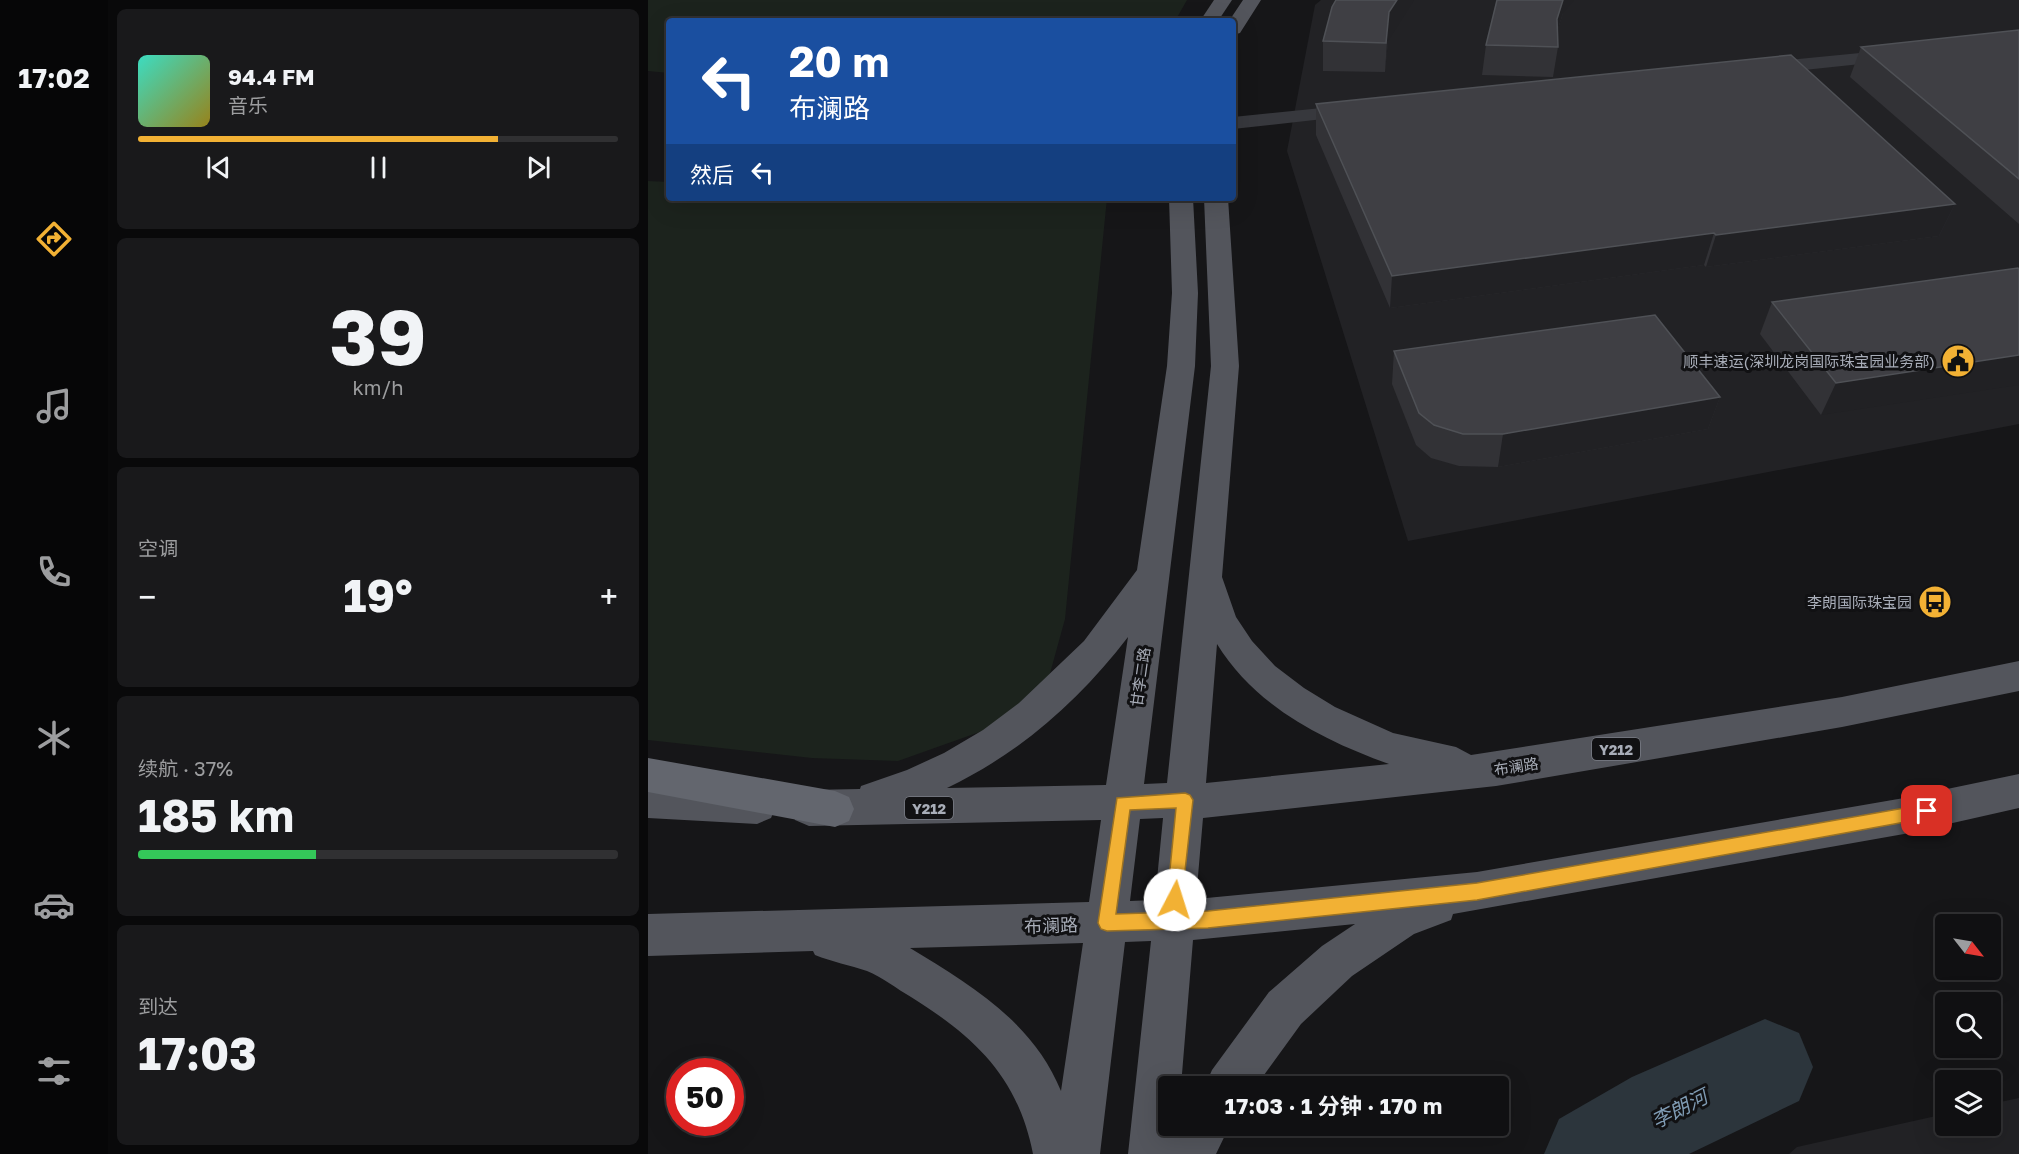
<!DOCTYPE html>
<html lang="zh">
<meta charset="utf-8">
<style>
body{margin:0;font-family:"Golos Text","Noto Sans SC",sans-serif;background:#19191b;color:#f1f3f6;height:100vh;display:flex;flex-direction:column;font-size:22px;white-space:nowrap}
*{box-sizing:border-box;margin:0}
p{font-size:20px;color:#9c9d9f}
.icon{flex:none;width:33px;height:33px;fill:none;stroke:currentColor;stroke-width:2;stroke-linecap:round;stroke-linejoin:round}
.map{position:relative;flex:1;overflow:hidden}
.sheet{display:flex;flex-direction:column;gap:9px;padding:9px;background:#09090a;width:540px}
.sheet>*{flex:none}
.top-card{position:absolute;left:18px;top:18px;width:570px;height:183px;border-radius:6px;box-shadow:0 6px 24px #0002,0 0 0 2px #303032;background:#1a4fa0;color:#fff;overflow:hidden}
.needle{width:39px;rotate:121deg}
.controls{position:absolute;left:1287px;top:914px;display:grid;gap:12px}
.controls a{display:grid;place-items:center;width:66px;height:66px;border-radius:6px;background:#101012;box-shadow:0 6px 24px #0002,0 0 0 2px #303032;font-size:30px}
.speed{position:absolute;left:18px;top:1058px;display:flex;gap:12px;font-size:30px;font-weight:700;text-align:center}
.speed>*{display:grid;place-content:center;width:78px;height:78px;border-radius:50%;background:#101012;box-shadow:0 6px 24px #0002,0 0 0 2px #303032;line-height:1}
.speed .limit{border:9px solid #d22;background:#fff;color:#111}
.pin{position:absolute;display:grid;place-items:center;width:51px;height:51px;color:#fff;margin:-26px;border-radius:12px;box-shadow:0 3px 9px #0006}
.me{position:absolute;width:66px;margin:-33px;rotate:5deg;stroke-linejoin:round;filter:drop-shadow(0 0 4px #0008)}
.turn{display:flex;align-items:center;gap:21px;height:126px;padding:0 24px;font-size:27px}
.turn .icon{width:78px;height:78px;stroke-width:2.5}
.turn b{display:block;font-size:42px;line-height:51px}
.then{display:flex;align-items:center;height:57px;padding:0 24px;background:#0003;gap:12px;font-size:22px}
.big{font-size:45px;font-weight:700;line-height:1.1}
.sheet .tile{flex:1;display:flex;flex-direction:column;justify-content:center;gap:9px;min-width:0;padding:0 21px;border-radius:9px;background:#19191b}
.sheet .dial{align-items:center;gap:0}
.dial b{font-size:78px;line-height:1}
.song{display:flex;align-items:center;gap:18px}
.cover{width:72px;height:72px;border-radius:9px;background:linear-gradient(135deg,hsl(170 70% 55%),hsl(50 70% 35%))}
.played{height:6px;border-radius:3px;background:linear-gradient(90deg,#f2b134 75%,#303032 75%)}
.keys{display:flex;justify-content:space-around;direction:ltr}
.heat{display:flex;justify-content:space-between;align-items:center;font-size:33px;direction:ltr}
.charge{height:9px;border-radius:4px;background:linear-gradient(90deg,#34c759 37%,#303032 0)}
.trip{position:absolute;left:510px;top:1076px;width:351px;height:60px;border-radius:6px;background:#101012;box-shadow:0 6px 24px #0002,0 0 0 2px #303032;font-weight:700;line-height:60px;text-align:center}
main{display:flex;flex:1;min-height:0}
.dock{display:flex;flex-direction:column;width:108px;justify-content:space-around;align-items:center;background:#060607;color:#9c9d9f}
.dock .icon{width:42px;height:42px}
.dock .current{color:#f2b134}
.dock b{font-size:27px;color:#f1f3f6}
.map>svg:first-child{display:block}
.built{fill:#222225}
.green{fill:#1c231d}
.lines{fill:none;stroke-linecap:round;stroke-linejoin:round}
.river{fill:#2c353c;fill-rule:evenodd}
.minor{fill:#37383d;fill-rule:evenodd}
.major{fill:#53555c;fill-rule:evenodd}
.highway{fill:#63666e;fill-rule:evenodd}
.wall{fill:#323236}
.shaded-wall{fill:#212124}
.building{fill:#3f3f44;stroke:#4f5156;stroke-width:1.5}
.route{fill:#f2b134;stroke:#9d7322;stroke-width:1.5}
.labels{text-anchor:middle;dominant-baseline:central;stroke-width:6;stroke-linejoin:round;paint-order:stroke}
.shield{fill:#111113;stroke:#7b7e86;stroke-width:1.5}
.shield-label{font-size:14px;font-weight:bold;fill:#a8adb8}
.poi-label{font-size:15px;fill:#a8adb8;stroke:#111113;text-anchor:end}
.street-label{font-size:15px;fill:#a8adb8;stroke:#111113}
.near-street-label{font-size:18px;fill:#a8adb8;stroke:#111113}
.near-water-label{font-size:20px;font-style:italic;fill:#7f9bb3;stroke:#111113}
</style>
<main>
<nav class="dock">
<b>17:02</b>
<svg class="icon current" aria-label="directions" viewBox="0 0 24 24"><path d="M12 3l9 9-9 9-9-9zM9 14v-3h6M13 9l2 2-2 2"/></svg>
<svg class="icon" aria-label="music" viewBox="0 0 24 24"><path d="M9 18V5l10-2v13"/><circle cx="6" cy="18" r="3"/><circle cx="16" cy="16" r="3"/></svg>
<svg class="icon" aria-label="phone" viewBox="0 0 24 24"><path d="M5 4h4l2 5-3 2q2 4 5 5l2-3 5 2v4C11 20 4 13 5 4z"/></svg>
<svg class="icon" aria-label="climate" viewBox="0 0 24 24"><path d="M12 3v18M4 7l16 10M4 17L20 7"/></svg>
<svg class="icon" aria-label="car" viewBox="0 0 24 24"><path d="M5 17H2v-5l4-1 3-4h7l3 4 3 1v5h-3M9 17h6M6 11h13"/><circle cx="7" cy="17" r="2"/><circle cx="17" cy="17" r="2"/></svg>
<svg class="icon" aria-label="filters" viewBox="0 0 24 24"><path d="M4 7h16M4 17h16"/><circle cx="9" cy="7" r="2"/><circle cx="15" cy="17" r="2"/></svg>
</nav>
<section class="sheet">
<div class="tile">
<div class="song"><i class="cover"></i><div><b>94.4 FM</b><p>音乐</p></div></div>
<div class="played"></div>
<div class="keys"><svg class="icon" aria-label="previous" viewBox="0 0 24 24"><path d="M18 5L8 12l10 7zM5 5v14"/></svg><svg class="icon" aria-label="pause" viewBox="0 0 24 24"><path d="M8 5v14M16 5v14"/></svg><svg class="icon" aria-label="next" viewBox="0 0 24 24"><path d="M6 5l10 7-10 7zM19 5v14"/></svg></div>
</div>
<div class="tile dial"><b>39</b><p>km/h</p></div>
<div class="tile"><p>空调</p>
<div class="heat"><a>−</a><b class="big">19°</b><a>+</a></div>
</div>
<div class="tile"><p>续航 · 37%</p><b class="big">185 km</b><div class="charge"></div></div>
<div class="tile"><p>到达</p><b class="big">17:03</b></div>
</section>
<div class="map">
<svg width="1371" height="1154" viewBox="0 0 1371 1154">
<rect width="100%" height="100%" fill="#161618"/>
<g class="built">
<polygon points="673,0 1371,0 1371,424 760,541 639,151 667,5"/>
<polygon points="1371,1098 1371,1154 1141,1154 1149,1147 1297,1114 1298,1125 1342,1125 1343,1104"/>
</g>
<g class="green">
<polygon points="0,0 539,0 527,21 21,21 21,73 0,71"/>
<polygon points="0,181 21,182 21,198 459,198 417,619 401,677 354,724 250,761 164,758 0,740"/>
</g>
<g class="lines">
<polygon class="river" points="1117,1019 1151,1033 1165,1067 1151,1101 1041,1154 896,1154 911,1119 984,1077"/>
<g class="minor">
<polygon points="1253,49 1260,51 1263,55 1260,59 1110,75 1103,73 1100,69 1103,65 1110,63"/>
<polygon points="713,104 720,106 724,110 720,114 585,129 585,117"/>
</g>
<g class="major">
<polygon points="566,0 584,0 570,21 552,21"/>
<polygon points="595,0 613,0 592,33 585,35 585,21 581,21"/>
<path d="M 521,198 L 545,198 L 550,293 L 547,366 L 496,784 L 519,783 L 563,366 L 556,198 L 580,198 L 591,366 L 574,577 L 588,617 L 604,641 L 627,666 L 656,688 L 687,707 L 745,733 L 808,747 L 823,755 L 1194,697 L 1371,661 L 1371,691 L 1194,727 L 848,786 L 555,818 L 548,899 L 829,872 L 1256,798 L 1371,774 L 1371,808 L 1256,834 L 805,914 L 803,920 L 766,934 L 704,976 L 653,1024 L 608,1086 L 557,1086 L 564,1070 L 621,992 L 674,946 L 707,924 L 545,940 L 533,1086 L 520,1086 L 520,1125 L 530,1125 L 530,1127 L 531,1125 L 582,1125 L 568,1154 L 480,1154 L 503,941 L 477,942 L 452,1154 L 385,1154 C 370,1077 327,1037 263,997 C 249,989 234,977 219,971 C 202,965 184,962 167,955 L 165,951 L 0,956 L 0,914 L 441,902 L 453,820 L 161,826 L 147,820 L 142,808 L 147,796 L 161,790 L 212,789 L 213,786 L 259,770 L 296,753 L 335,730 L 371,703 L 436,641 L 489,570 L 519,366 L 524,293 ZM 480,637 L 458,785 L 299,788 C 372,753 431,701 480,637 ZM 569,644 C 607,706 674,740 741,764 L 558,783 ZM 515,818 L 507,900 L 482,901 L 492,819 ZM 435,943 L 413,1091 C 385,1022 323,985 262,948 Z"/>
<polygon points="0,784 109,788 123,794 128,806 123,818 109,824 0,818"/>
</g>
<polygon class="highway" points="0,758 187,791 201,797 206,809 201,821 187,827 0,792"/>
</g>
<g class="wall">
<polygon points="915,13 909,32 910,47 905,77 834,75 838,45"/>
<polygon points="1371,30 1371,224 1202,77 1213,47"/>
<polygon points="675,41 740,41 737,72 675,71"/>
<polygon points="668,104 1307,204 1291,236 1058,267 1056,265 742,308 668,135"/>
<polygon points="1371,269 1173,415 1112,334 1124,302"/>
<polygon points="746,351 1072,397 1060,429 850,467 811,466 783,458 768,445 744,384"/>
</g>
<g class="shaded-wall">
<polygon points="749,0 766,0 740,41 737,72 741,12"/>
<polygon points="915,0 926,0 915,13 904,48 909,19"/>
<polygon points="1307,204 1291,236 1058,267 1068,235"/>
<polygon points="1066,233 1056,265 742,308 744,276"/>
<polygon points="1371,355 1371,385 1173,415 1188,383"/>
<polygon points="1072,397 1060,429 850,467 855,434"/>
</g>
<g class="building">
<polygon points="688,0 749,0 741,12 738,43 675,41 684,7"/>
<polygon points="849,0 915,0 909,19 910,47 838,45"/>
<polygon points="1371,30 1371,179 1213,47"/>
<polygon points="1143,55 1307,204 1068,235 1066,233 744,276 668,104"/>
<polygon points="1370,268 1371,269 1371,355 1188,383 1124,302"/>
<polygon points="1007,315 1072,397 855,434 815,434 786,425 771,413 746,351"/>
</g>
<polygon class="route" points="537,793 542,795 545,800 533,906 527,908 521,906 519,900 528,808 482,810 468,914 560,911 829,883 1279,804 1284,806 1287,811 1284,816 1279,818 829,900 560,928 459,931 453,929 450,923 469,798"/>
<defs>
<symbol id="civic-disc" viewBox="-11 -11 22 22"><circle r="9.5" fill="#f2b134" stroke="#111113"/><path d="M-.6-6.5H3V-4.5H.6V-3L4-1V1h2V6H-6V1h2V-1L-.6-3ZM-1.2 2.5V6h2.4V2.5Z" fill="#111"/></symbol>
<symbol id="bus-disc" viewBox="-11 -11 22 22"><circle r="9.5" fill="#f2b134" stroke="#111113"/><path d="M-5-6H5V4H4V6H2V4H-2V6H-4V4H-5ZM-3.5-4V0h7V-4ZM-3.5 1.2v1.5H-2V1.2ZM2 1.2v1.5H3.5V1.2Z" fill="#111"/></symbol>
</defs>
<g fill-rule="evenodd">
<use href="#civic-disc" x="1291" y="342" width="38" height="38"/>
<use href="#bus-disc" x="1268" y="583" width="38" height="38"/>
</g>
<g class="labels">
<g class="shield">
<rect x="944" y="738" width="48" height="22" rx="4.5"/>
<rect x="257" y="797" width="48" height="22" rx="4.5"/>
</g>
<g class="shield-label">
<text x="968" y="749">Y212</text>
<text x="281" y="808">Y212</text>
</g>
<g class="poi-label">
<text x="1287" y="361">顺丰速运(深圳龙岗国际珠宝园业务部)</text>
<text x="1264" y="602">李朗国际珠宝园</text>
</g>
<g class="street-label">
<text transform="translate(492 677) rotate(-82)">甘李二路</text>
<text transform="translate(868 766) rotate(-9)">布澜路</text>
</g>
<g class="near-street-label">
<text transform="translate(403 925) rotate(-2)">布澜路</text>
</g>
<g class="near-water-label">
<text transform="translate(1031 1108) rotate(-27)">李朗河</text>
</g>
</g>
</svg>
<div class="controls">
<a><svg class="needle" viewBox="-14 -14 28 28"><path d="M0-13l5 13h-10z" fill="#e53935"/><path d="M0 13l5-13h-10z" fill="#9c9d9f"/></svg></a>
<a><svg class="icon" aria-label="search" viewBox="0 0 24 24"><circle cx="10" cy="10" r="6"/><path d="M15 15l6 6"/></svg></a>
<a><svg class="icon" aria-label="layers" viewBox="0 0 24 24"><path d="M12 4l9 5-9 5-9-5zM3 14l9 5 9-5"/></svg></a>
</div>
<div class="speed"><div class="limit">50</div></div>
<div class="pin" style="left:1279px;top:811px;background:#d93025"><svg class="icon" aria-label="arrive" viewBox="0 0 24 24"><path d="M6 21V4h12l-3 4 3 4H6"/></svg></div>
<svg class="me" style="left:527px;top:900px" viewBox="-20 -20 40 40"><circle r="19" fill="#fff"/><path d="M0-13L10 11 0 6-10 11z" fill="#f2b134"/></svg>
<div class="trip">17:03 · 1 分钟 · 170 m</div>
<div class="top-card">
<div class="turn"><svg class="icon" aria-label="left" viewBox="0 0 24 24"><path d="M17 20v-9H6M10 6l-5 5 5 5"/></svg><div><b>20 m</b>布澜路</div></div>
<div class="then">然后<svg class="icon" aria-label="left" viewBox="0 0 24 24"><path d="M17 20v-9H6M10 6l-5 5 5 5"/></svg></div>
</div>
</div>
</main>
